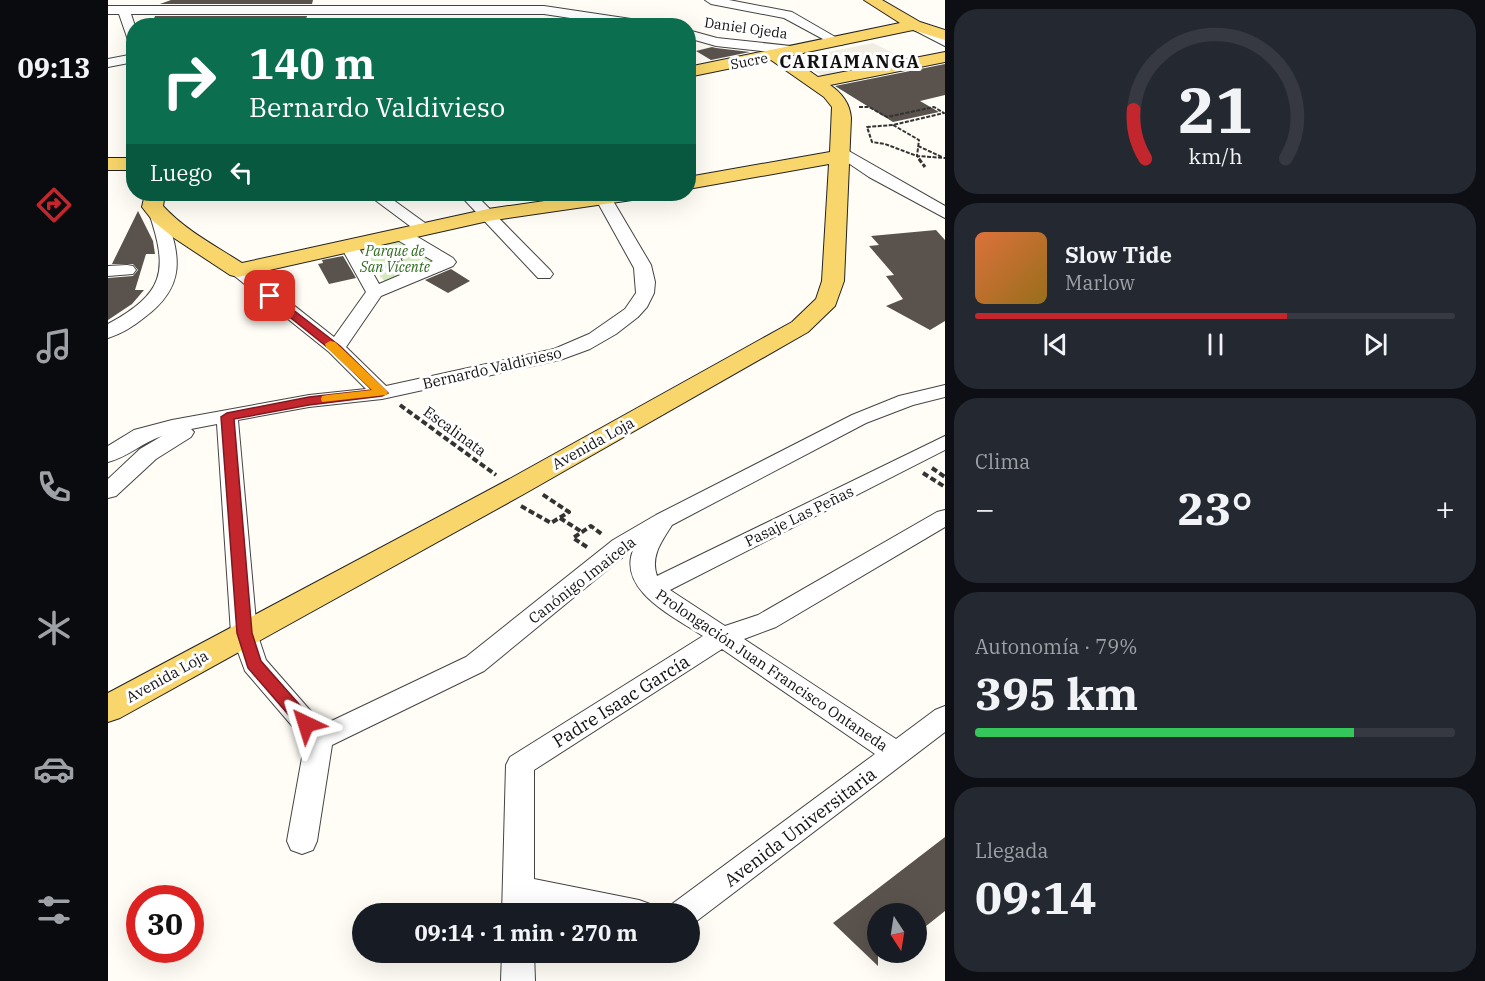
<!DOCTYPE html>
<html lang="es">
<meta charset="utf-8">
<style>
body{margin:0;font-family:"IBM Plex Serif",serif;background:#242831;color:#f1f3f6;height:100vh;display:flex;flex-direction:column;font-size:22px;white-space:nowrap}
*{box-sizing:border-box;margin:0}
p{font-size:20px;color:#9ea1a6}
.icon{flex:none;width:33px;height:33px;fill:none;stroke:currentColor;stroke-width:2;stroke-linecap:round;stroke-linejoin:round}
.map{position:relative;flex:1;overflow:hidden}
.sheet{display:flex;flex-direction:column;gap:9px;padding:9px;background:#0d0f14;width:540px}
.sheet>*{flex:none}
.top-card{position:absolute;left:18px;top:18px;width:570px;height:183px;border-radius:24px;box-shadow:0 6px 24px #0002;background:#0b6e4f;color:#fff;overflow:hidden}
.needle{width:39px;rotate:168deg}
.fabs{position:absolute;left:759px;top:903px;display:grid;gap:12px}
.fabs a{display:grid;place-items:center;width:60px;height:60px;border-radius:50%;background:#171b24;box-shadow:0 6px 24px #0002;font-size:30px}
.speed{position:absolute;left:18px;top:885px;display:flex;gap:12px;font-size:30px;font-weight:700;text-align:center}
.speed>*{display:grid;place-content:center;width:78px;height:78px;border-radius:50%;background:#171b24;box-shadow:0 6px 24px #0002;line-height:1}
.speed .limit{border:9px solid #d22;background:#fff;color:#111}
.pin{position:absolute;display:grid;place-items:center;width:51px;height:51px;color:#fff;margin:-26px;border-radius:12px;box-shadow:0 3px 9px #0006}
.me{position:absolute;width:66px;margin:-33px;rotate:319deg;stroke-linejoin:round;filter:drop-shadow(0 0 4px #0008)}
.turn{display:flex;align-items:center;gap:21px;height:126px;padding:0 24px;font-size:27px}
.turn .icon{width:78px;height:78px;stroke-width:2.5}
.turn b{display:block;font-size:42px;line-height:51px}
.then{display:flex;align-items:center;height:57px;padding:0 24px;background:#0003;gap:12px;font-size:22px}
.big{font-size:45px;font-weight:800;line-height:1.1}
.sheet .widget{flex:1;display:flex;flex-direction:column;justify-content:center;gap:9px;min-width:0;padding:0 21px;border-radius:24px;background:#242831}
.sheet .dial{align-items:center;gap:0}
.dial svg{height:156px;overflow:visible;fill:none;stroke:#363941;stroke-width:7;stroke-linecap:round;text-anchor:middle}
.dial text{fill:#f1f3f6;stroke:none}
.song{display:flex;align-items:center;gap:18px}
.cover{width:72px;height:72px;border-radius:9px;background:linear-gradient(135deg,hsl(20 70% 55%),hsl(40 70% 35%))}
.played{height:6px;border-radius:3px;background:linear-gradient(90deg,#c4262e 65%,#363941 65%)}
.keys{display:flex;justify-content:space-around;direction:ltr}
.heat{display:flex;justify-content:space-between;align-items:center;font-size:33px;direction:ltr}
.charge{height:9px;border-radius:4px;background:linear-gradient(90deg,#34c759 79%,#363941 0)}
.trip{position:absolute;left:244px;top:903px;width:348px;height:60px;border-radius:30px;background:#171b24;box-shadow:0 6px 24px #0002;font-weight:800;line-height:60px;text-align:center}
main{display:flex;flex:1;min-height:0}
.tab-bar{display:flex;flex-direction:column;width:108px;justify-content:space-around;align-items:center;background:#090b0e;color:#9ea1a6}
.tab-bar .icon{width:42px;height:42px}
.tab-bar .selected{color:#c4262e}
.tab-bar b{font-size:27px;color:#f1f3f6}
.map>svg:first-child{display:block}
.green{fill:#d5ebbd}
.plaza{fill:#f1ede2}
.building{fill:#5a524d}
.lines{fill:none;stroke-linecap:round;stroke-linejoin:round}
.minor-casing{stroke:#444;stroke-width:2}
.major-casing{stroke:#222;stroke-width:2}
.path-far2{stroke:#333;stroke-width:2;stroke-dasharray:4 1.5;stroke-linecap:butt}
.path-far1{stroke:#333;stroke-width:3;stroke-dasharray:4.5 2;stroke-linecap:butt}
.path{stroke:#333;stroke-width:4;stroke-dasharray:6 3;stroke-linecap:butt}
.minor{fill:#fff;fill-rule:evenodd}
.major{fill:#f9d66b;fill-rule:evenodd}
.route{fill:#c4262e;stroke:#7f191e;stroke-width:1.5}
.slow{fill:#f59e0b}
.labels{text-anchor:middle;dominant-baseline:central;stroke-width:6;stroke-linejoin:round;paint-order:stroke}
.far-street-label{font-size:14px;fill:#111;stroke:#fff}
.far-park-label{font-size:14px;font-style:italic;fill:#2f6b1f;stroke:#fff}
.street-label{font-size:15px;fill:#111;stroke:#fff}
.far-district-label{font-size:18px;font-weight:bold;letter-spacing:1.5px;fill:#111;stroke:#fff}
.near-street-label{font-size:18px;fill:#111;stroke:#fff}
</style>
<main>
<nav class="tab-bar">
<b>09:13</b>
<svg class="icon selected" aria-label="directions" viewBox="0 0 24 24"><path d="M12 3l9 9-9 9-9-9zM9 14v-3h6M13 9l2 2-2 2"/></svg>
<svg class="icon" aria-label="music" viewBox="0 0 24 24"><path d="M9 18V5l10-2v13"/><circle cx="6" cy="18" r="3"/><circle cx="16" cy="16" r="3"/></svg>
<svg class="icon" aria-label="phone" viewBox="0 0 24 24"><path d="M5 4h4l2 5-3 2q2 4 5 5l2-3 5 2v4C11 20 4 13 5 4z"/></svg>
<svg class="icon" aria-label="climate" viewBox="0 0 24 24"><path d="M12 3v18M4 7l16 10M4 17L20 7"/></svg>
<svg class="icon" aria-label="car" viewBox="0 0 24 24"><path d="M5 17H2v-5l4-1 3-4h7l3 4 3 1v5h-3M9 17h6M6 11h13"/><circle cx="7" cy="17" r="2"/><circle cx="17" cy="17" r="2"/></svg>
<svg class="icon" aria-label="filters" viewBox="0 0 24 24"><path d="M4 7h16M4 17h16"/><circle cx="9" cy="7" r="2"/><circle cx="15" cy="17" r="2"/></svg>
</nav>
<div class="map">
<svg width="837" height="981" viewBox="0 0 837 981">
<rect width="100%" height="100%" fill="#fffdf5"/>
<polygon class="green" points="293,239 329,264 277,282 251,249"/>
<polygon class="plaza" points="765,43 799,60 716,77 685,59"/>
<g class="building">
<polygon points="63,0 205,0 204,4 52,4"/>
<polygon points="47,16 199,16 196,26 109,26 110,20 63,20 61,26 43,26"/>
<polygon points="604,47 608,48 642,52 603,60 588,51"/>
<polygon points="837,64 837,95 812,101 831,112 785,122 727,86"/>
<polygon points="30,211 45,241 47,254 38,254 27,290 36,290 24,304 0,320 0,278 25,276 30,270 25,264 4,264"/>
<polygon points="828,230 837,240 837,321 822,330 778,306 795,299 778,276 786,275 761,246 771,245 763,236"/>
<polygon points="235,256 248,278 221,284 210,264 215,263 214,260"/>
<polygon points="343,269 362,281 340,293 317,280"/>
<polygon points="837,837 837,911 808,934 808,914 770,914 770,966 725,923"/>
</g>
<g class="lines">
<defs>
<g id="minor">
<polygon points="597,0 621,0 684,12 736,42 734,45 726,45 676,18 603,4"/>
<polygon points="0,6 436,6 543,22 549,26 515,26 436,14 23,14 27,26 26,26 26,44 20,40 11,14 0,14"/>
<polygon points="806,21 837,37 837,46 802,28 800,25 802,22"/>
<polygon points="580,30 609,38 692,47 698,51 692,55 608,46 580,38"/>
<polygon points="26,54 26,62 0,67 0,59"/>
<polygon points="732,146 837,206 837,218 761,177 727,154 724,151 727,148"/>
<polygon points="259,194 277,194 324,228 322,232 310,232"/>
<polygon points="351,194 367,194 442,270 445,274 442,278 430,278"/>
<path d="M 485,194 L 501,194 L 543,265 L 547,282 L 546,293 L 539,307 L 530,317 L 508,334 L 482,349 L 452,360 L 274,399 L 201,407 L 130,420 L 149,633 L 158,660 L 215,725 L 358,657 L 505,540 L 548,515 L 744,415 L 791,396 L 837,385 L 837,397 L 805,405 L 758,423 L 564,525 C 554,541 542,556 549,576 L 837,436 L 837,450 L 562,590 L 617,626 L 650,615 L 829,512 L 837,510 L 837,527 L 668,627 L 636,639 L 788,739 L 827,710 L 837,706 L 837,732 L 582,926 L 582,914 L 559,914 L 564,904 L 767,754 L 614,649 L 426,770 L 426,879 L 531,900 L 542,904 L 547,914 L 462,914 L 426,906 L 426,914 L 394,914 L 398,765 L 402,757 L 595,636 C 567,617 507,590 526,548 L 376,671 L 224,745 L 209,841 L 205,850 L 194,854 L 183,850 L 179,841 L 197,741 L 137,671 L 123,633 L 109,424 L 83,429 L 86,432 L 83,437 L 48,459 L 8,496 L 0,498 L 0,479 L 32,449 L 54,436 C 35,442 20,457 0,462 L 0,446 L 26,430 L 64,420 L 201,395 L 258,389 L 221,352 L 124,274 L 121,270 L 124,266 L 136,266 L 226,337 L 258,292 L 232,245 L 235,241 L 247,241 L 271,284 L 325,261 L 286,238 L 284,234 L 286,230 L 298,230 L 345,258 L 348,262 L 345,266 L 273,296 L 238,347 L 278,386 L 446,349 L 481,334 L 517,309 L 528,293 L 526,268 Z"/>
<path d="M 49,208 L 57,213 C 73,257 78,286 37,317 C 26,326 13,334 0,338 L 0,324 C 56,293 61,272 41,213 Z"/>
<polygon points="19,265 25,266 28,270 25,274 0,276 0,266"/>
<polygon points="394,952 426,952 427,981 393,981"/>
</g>
<g id="major">
<path d="M 756,0 L 774,0 L 812,22 L 837,30 L 837,40 L 805,30 L 680,56 L 710,77 L 837,52 L 837,62 L 722,85 C 734,93 742,104 743,118 L 736,281 L 727,306 L 700,332 L 416,494 L 12,718 L 0,722 L 0,693 L 396,482 L 684,322 L 708,299 L 714,281 L 721,164 L 580,189 L 580,177 L 722,152 L 724,107 L 716,97 L 663,60 L 580,77 L 580,67 L 792,23 Z"/>
<rect x="0" y="158" width="26" height="12"/>
<path d="M 37,194 L 57,194 L 55,206 C 77,230 106,245 134,263 L 380,209 L 485,194 L 534,194 L 531,198 L 524,200 L 380,221 L 130,277 L 122,275 L 66,238 L 45,221 L 34,207 Z"/>
</g>
</defs>
<use href="#minor" class="minor-casing"/>
<use href="#major" class="major-casing"/>
<g class="path-far2">
<polyline points="751,107 761,107 779,117 826,107 836,113 785,125 759,127 764,142 777,144 809,156 837,158"/>
<polyline points="785,125 811,140 809,156 812,160"/>
<polyline points="810,146 834,157"/>
</g>
<g class="path-far1">
<polyline points="811,159 817,167"/>
<polygon points="291,256 295,259 292,262 282,260 283,257"/>
</g>
<g class="path">
<polyline points="292,405 388,475"/>
<polyline points="824,468 837,477"/>
<polyline points="815,473 837,487"/>
<polyline points="413,506 443,523 461,512 434,494"/>
<polyline points="452,518 474,532"/>
<polyline points="479,547 465,538 483,526 495,535"/>
</g>
<use href="#minor" class="minor"/>
<use href="#major" class="major"/>
</g>
<polygon class="route" points="162,292 232,346 280,393 274,396 201,405 126,419 144,633 153,661 204,719 206,724 204,728 198,730 192,728 140,668 129,633 113,417 119,413 201,397 264,390 224,351 158,298 157,296"/>
<polygon class="slow" points="222,341 227,342 278,390 280,393 278,395 214,402 213,399 214,396 219,395 264,390 218,347 217,344"/>
<g class="labels">
<g class="far-street-label">
<text transform="translate(638 28) rotate(8)">Daniel Ojeda</text>
<text transform="translate(641 61) rotate(-11)">Sucre</text>
</g>
<g class="far-park-label">
<text x="287" y="251">Parque de<tspan x="287" dy="16">San Vicente</tspan></text>
</g>
<g class="street-label">
<text transform="translate(384 368) rotate(-13)">Bernardo Valdivieso</text>
<text transform="translate(347 431) rotate(36)">Escalinata</text>
<text transform="translate(485 443) rotate(-29)">Avenida Loja</text>
<text transform="translate(691 516) rotate(-26)">Pasaje Las Peñas</text>
<text transform="translate(474 580) rotate(-38)">Canónigo Imaicela</text>
<text transform="translate(664 670) rotate(34)">Prolongación Juan Francisco Ontaneda</text>
<text transform="translate(59 676) rotate(-29)">Avenida Loja</text>
</g>
<g class="far-district-label">
<text x="742" y="61">CARIAMANGA</text>
</g>
<g class="near-street-label">
<text transform="translate(513 701) rotate(-32)">Padre Isaac García</text>
<text transform="translate(692 827) rotate(-37)">Avenida Universitaria</text>
</g>
</g>
</svg>
<div class="fabs">
<a><svg class="needle" viewBox="-14 -14 28 28"><path d="M0-13l5 13h-10z" fill="#e53935"/><path d="M0 13l5-13h-10z" fill="#9ea1a6"/></svg></a>
</div>
<div class="speed"><div class="limit">30</div></div>
<div class="pin" style="left:162px;top:296px;background:#d93025"><svg class="icon" aria-label="arrive" viewBox="0 0 24 24"><path d="M6 21V4h12l-3 4 3 4H6"/></svg></div>
<svg class="me" style="left:198px;top:724px" viewBox="-20 -20 40 40"><path d="M0-17L14 15 0 8-14 15z" fill="#c4262e" stroke="#fff" stroke-width="4"/></svg>
<div class="trip">09:14 · 1 min · 270 m</div>
<div class="top-card">
<div class="turn"><svg class="icon" aria-label="right" viewBox="0 0 24 24"><path d="M7 20v-9h11M14 6l5 5-5 5"/></svg><div><b>140 m</b>Bernardo Valdivieso</div></div>
<div class="then">Luego<svg class="icon" aria-label="left" viewBox="0 0 24 24"><path d="M17 20v-9H6M10 6l-5 5 5 5"/></svg></div>
</div>
</div>
<section class="sheet">
<div class="widget dial"><svg viewBox="0 0 100 80">
<path d="M14 69A42 42 0 1 1 86 69"/>
<path d="M14 69A42 42 0 0 1 8 44" stroke="#c4262e"/>
<text x="50" y="56" font-size="32" font-weight="700">21</text>
<text x="50" y="72" font-size="11">km/h</text>
</svg></div>
<div class="widget">
<div class="song"><i class="cover"></i><div><b>Slow Tide</b><p>Marlow</p></div></div>
<div class="played"></div>
<div class="keys"><svg class="icon" aria-label="previous" viewBox="0 0 24 24"><path d="M18 5L8 12l10 7zM5 5v14"/></svg><svg class="icon" aria-label="pause" viewBox="0 0 24 24"><path d="M8 5v14M16 5v14"/></svg><svg class="icon" aria-label="next" viewBox="0 0 24 24"><path d="M6 5l10 7-10 7zM19 5v14"/></svg></div>
</div>
<div class="widget"><p>Clima</p>
<div class="heat"><a>−</a><b class="big">23°</b><a>+</a></div>
</div>
<div class="widget"><p>Autonomía · 79%</p><b class="big">395 km</b><div class="charge"></div></div>
<div class="widget"><p>Llegada</p><b class="big">09:14</b></div>
</section>
</main>
